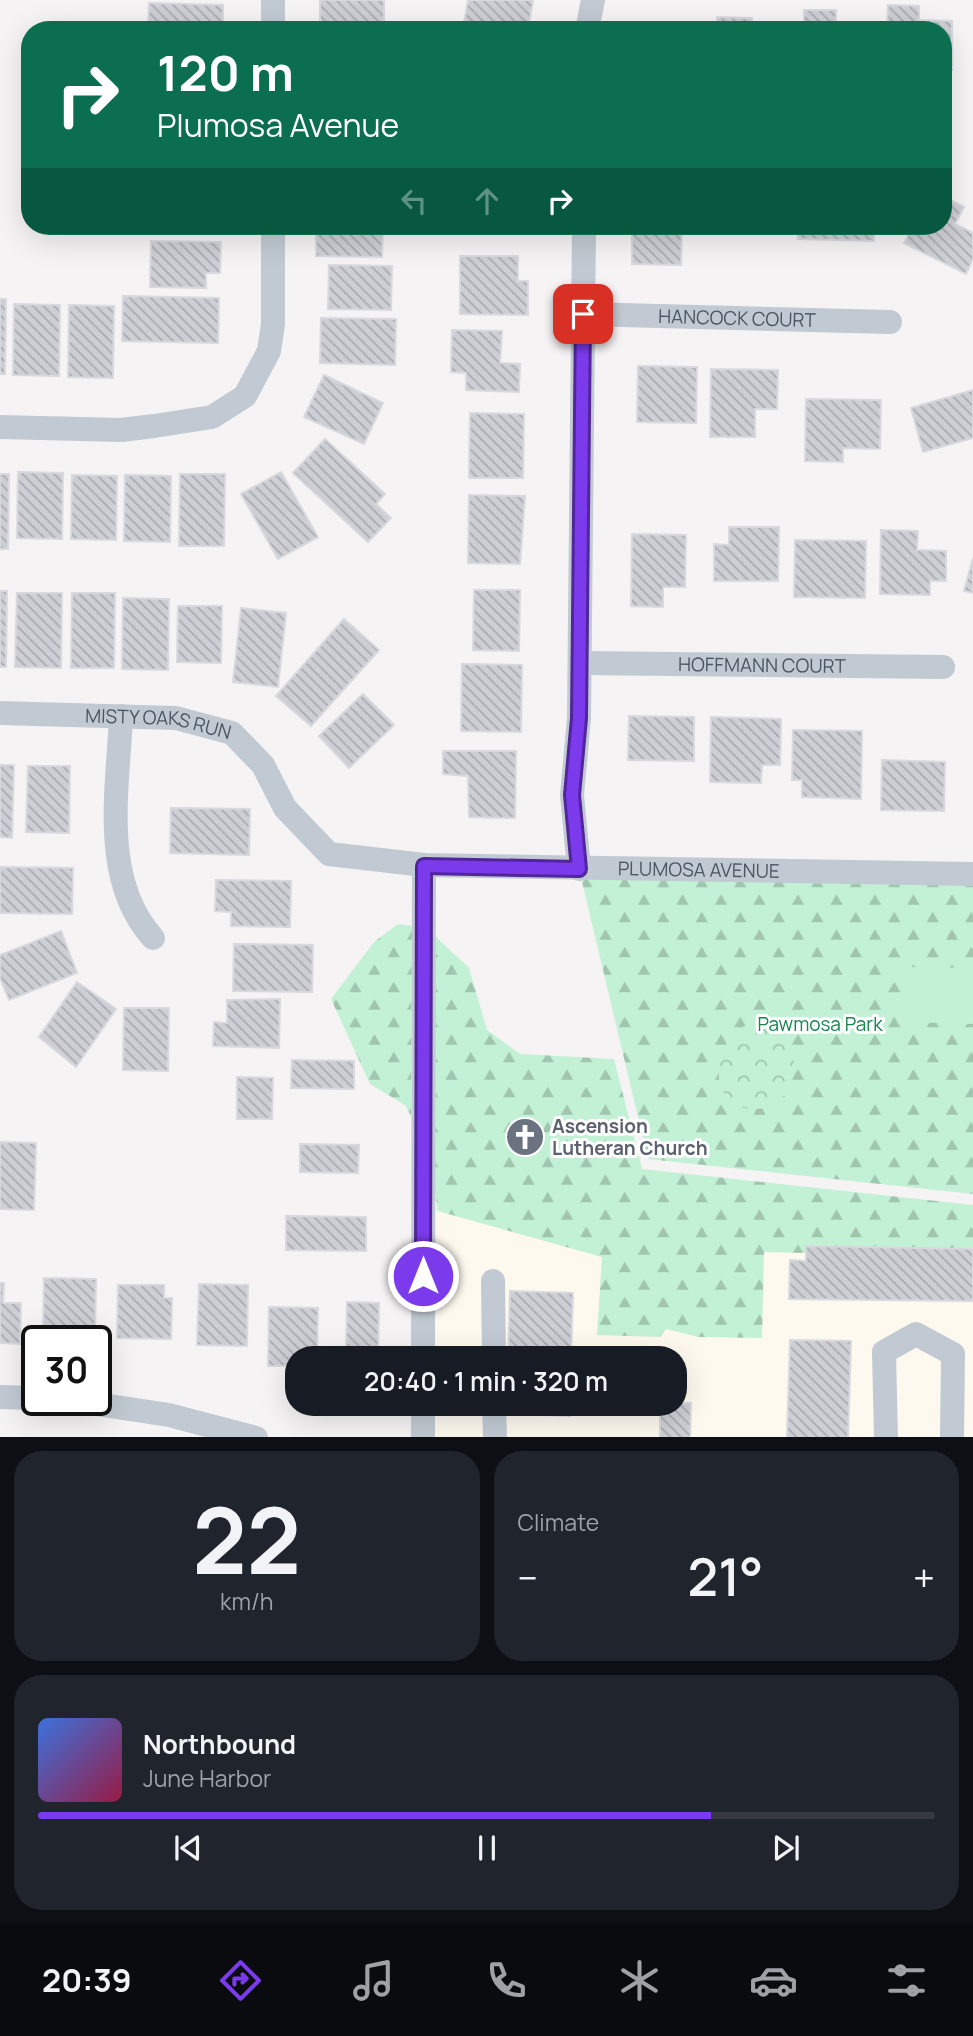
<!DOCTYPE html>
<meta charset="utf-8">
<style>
body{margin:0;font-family:Manrope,sans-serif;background:#20242c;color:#f1f3f6;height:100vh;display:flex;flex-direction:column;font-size:26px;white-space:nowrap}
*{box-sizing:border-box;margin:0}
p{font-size:23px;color:#9ea1a6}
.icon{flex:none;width:38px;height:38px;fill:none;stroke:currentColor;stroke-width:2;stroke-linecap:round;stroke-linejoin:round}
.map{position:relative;height:1437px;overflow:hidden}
.drawer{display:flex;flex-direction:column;gap:14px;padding:14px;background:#0d0f14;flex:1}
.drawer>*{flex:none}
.banner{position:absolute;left:21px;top:21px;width:931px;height:214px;border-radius:28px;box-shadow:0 7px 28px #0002;background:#0b6e4f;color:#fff;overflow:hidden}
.speed{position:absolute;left:21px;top:1325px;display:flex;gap:14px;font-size:35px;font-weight:700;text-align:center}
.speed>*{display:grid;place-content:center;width:91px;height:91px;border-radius:50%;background:#171b24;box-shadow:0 7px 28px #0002;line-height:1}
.speed .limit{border:4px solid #111;border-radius:10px;background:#fff;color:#111}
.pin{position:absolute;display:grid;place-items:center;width:60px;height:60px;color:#fff;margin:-30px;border-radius:14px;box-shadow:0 4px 10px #0006}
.me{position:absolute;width:77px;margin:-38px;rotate:0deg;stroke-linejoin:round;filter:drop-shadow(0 0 5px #0008)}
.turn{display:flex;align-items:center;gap:24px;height:147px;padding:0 21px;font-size:32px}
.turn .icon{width:91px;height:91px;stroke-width:2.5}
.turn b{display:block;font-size:49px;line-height:60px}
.lanes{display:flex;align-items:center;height:66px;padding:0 21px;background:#0003;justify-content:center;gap:35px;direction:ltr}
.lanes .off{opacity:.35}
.big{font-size:52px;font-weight:600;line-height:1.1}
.drawer .tile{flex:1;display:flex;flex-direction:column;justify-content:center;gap:10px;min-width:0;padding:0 24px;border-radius:28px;background:#20242c}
.drawer .dial{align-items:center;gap:0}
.dial b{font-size:91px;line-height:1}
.song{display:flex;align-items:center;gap:21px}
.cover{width:84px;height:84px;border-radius:10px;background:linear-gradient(135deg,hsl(220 70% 55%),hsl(340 70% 35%))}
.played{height:7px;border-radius:4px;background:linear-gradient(90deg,#7c3aed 75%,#363941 75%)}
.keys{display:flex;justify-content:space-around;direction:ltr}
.heat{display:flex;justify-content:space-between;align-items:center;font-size:38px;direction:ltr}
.drawer .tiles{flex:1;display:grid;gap:14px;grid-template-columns:1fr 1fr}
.tile:last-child{grid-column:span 2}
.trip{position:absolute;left:285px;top:1346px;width:402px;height:70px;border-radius:28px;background:#171b24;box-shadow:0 7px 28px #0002;font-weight:600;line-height:70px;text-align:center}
.tab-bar{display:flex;height:112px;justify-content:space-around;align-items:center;background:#090b0e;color:#9ea1a6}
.tab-bar .icon{width:49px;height:49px}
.tab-bar .active{color:#7c3aed}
.tab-bar b{font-size:32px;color:#f1f3f6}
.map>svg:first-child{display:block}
.commercial{fill:#fdf9ef}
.forest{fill:url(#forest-firs)}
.park{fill:url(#park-crowns)}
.garden{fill:#c3f1d5}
.building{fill:url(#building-back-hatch);stroke:#d7d9de;stroke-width:2}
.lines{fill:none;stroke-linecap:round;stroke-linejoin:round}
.minor{stroke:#c1cad2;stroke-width:24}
.route-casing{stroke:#51269a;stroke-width:18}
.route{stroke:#7c3aed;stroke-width:12}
.labels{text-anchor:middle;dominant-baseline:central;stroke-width:6;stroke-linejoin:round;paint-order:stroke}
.street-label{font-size:19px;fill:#4a5661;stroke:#fff}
.park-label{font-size:19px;fill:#17864f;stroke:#fff}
.worship-label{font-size:19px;font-weight:bold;fill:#5b616d;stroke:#fff;text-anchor:start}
</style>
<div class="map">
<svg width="973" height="1438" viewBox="0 0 973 1438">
<defs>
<pattern id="forest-firs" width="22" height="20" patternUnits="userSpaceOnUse" patternTransform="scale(1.75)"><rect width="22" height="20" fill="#c3f1d5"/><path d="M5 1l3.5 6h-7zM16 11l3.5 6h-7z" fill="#a0c6b0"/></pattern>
<pattern id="park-crowns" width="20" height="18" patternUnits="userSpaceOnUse" patternTransform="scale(1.75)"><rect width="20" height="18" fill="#c3f1d5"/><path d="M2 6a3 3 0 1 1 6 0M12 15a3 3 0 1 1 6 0" fill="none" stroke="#a0c6b0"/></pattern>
<pattern id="building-back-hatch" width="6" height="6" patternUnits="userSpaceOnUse" patternTransform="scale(1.75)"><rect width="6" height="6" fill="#cdcfd5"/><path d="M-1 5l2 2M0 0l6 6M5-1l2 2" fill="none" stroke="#a8abb0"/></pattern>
</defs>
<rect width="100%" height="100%" fill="#f5f3f3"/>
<polygon class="commercial" points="438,1211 602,1257 597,1335 666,1329 698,1337 763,1252 973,1257 973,1437 435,1438 435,1404 676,1404 676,1358 435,1358 435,1212"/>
<g class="forest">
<polygon points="579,869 973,874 973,1194 648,1159"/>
<polygon points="398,924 412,926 411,1116 405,1105 370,1084 331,999 374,942"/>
<polygon points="436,937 469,968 487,1030 520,1054 614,1059 642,1169 973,1205 973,1257 764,1252 762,1338 698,1337 666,1329 660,1337 597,1335 602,1257 438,1211 435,1191"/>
</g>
<path class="park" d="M 750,1023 L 780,1028 C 795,1048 797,1059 790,1083 C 786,1096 777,1106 764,1108 C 710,1119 703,1046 750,1023 Z"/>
<polygon class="garden" points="905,967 973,968 973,1024 904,1022"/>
<g class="building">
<rect x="320" y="0" width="64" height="30"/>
<polygon points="468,0 533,0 528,30 463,28"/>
<polygon points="149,3 223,5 223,30 148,30"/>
<polygon points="888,5 919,6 919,20 952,21 952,70 943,70 943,30 887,30"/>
<polygon points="804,10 836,10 836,26 870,26 870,30 804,30"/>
<polygon points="717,17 752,18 752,30 717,30"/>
<polygon points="943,196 964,207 955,224 973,233 973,259 966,274 904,243 913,226 943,226"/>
<polygon points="156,226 218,226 218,234 156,233"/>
<polygon points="316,226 383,226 382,257 316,256"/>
<polygon points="632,226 682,226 681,265 632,264"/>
<polygon points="723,226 786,226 786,229 723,228"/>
<polygon points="798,226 874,226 874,241 798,239"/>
<polygon points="151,241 221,242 220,273 206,273 206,288 150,287"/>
<polygon points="460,256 518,256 518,281 528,281 528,315 460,314"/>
<polygon points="329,265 392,266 391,310 328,309"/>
<polygon points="123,296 219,298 218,343 122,341"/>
<polygon points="0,299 6,299 5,374 0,374"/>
<polygon points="14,304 60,305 59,376 13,375"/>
<polygon points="69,305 114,306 113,378 68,377"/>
<polygon points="321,318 396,319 395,365 320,363"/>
<polygon points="452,330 502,331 500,363 520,364 519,392 466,390 466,373 451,372"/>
<polygon points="638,366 697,367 696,423 637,422"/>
<polygon points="711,369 778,370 777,409 755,409 755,437 710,437"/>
<polygon points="324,375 383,403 364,444 304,417"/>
<polygon points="973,390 973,438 923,452 911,408"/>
<polygon points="806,399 881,400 880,449 843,448 843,462 805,461"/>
<polygon points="470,413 524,414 523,478 469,478"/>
<polygon points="325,439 385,494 376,504 391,518 368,542 293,473"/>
<polygon points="18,472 63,473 62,539 17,538"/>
<polygon points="281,472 318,537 278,559 241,494"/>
<polygon points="0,474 9,474 8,549 0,549"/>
<polygon points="180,474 225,474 224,546 179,546"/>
<polygon points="72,475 117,476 116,540 71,539"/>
<polygon points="125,475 171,476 170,542 124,541"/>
<polygon points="469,495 525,496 520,564 468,563"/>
<polygon points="729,527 779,527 778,581 714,581 714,544 729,545"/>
<polygon points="881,530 918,531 917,550 946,551 946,581 930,581 930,595 880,594"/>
<polygon points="632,534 686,535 685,587 663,587 663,607 631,606"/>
<polygon points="795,540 866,541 865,598 794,597"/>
<polygon points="973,558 973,593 964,591"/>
<polygon points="474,590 520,590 519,651 473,650"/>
<polygon points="0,591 7,591 6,667 0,667"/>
<polygon points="17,593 62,593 61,668 15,667"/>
<polygon points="72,593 115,593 114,668 71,668"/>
<polygon points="123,598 169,599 168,670 122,669"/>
<polygon points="178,606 222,606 221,663 177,662"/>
<polygon points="241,608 286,613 278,687 233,682"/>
<polygon points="344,619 379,650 311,726 276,696"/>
<polygon points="462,664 522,665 521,732 461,731"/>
<polygon points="363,694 394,725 349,768 319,736"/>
<polygon points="629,716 694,717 694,761 628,760"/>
<polygon points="711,717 781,719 780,765 762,765 761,783 710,782"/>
<polygon points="793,730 862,731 861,799 802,797 802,780 792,780"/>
<polygon points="443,751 516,751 515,818 469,817 468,776 443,774"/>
<polygon points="882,760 945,762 944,811 881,810"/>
<polygon points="0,765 14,765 12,838 0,837"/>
<polygon points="28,766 70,766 69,833 26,832"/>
<polygon points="171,808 250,809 249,855 170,853"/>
<polygon points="0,867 73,868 72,914 0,913"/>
<polygon points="216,880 291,881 290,927 231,926 231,912 215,911"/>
<polygon points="61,931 77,973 9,1000 0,978 0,955"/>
<polygon points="234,944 313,945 312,992 233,991"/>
<polygon points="77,982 116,1009 76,1067 39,1037"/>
<polygon points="280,999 279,1048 213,1046 214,1022 227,1023 227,1000"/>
<polygon points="124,1008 169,1008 168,1071 123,1070"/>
<polygon points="292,1060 354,1061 354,1089 291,1088"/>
<polygon points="237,1077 273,1078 272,1119 237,1119"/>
<polygon points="0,1142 36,1143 34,1210 0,1209"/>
<polygon points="300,1144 359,1145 358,1173 300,1172"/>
<polygon points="286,1216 366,1217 366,1251 286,1250"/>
<polygon points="806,1246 973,1249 973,1301 789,1299 790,1260 806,1261"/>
<polygon points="44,1278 96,1279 95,1338 43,1337"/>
<polygon points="0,1283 4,1283 3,1303 21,1303 20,1344 0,1343"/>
<polygon points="199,1284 248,1285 247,1346 197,1345"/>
<polygon points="118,1285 164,1285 164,1298 172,1298 171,1339 117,1338"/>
<polygon points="510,1291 573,1293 571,1358 508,1358"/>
<polygon points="347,1302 379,1303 378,1358 334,1358 334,1353 346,1353"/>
<polygon points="269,1307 318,1308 317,1358 298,1358 298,1366 268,1366"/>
<polygon points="790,1340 851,1341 848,1438 787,1438"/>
<polygon points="691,1403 690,1438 660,1438 660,1404"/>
<polygon points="507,1404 570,1404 570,1416 507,1414"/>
</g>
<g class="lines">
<g class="minor">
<polyline points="273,0 273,30"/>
<polyline points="587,30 593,0"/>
<path id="s1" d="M 583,314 L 890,322"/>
<polyline points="0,427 121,430 154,426 212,417 245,396 269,351 273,324 273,226"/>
<path id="s2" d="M 580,663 L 943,667"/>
<path id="s3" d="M 0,713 L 176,718 L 232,733 L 263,765 L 285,808 L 329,854 L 424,865 L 973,874"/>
<path d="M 121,716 C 118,788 100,880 153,938"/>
<polyline points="579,869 572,795 579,718 584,226"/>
<polyline points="493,1281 494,1358"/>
<polyline points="423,1358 424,865"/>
<polyline points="0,1397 37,1398"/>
<polyline points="70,1400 169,1415 256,1438"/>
<polyline points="494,1404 495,1438"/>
<polyline points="423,1438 423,1404"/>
<polyline points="886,1438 884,1352 916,1334 953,1354 952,1438"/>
</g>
</g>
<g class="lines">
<defs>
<polyline id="route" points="423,1276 424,866 579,869 572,795 579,718 583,314"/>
</defs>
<use href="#route" class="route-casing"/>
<use href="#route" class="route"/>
</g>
<defs>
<symbol id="church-disc" viewBox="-11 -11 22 22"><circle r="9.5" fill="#6b7280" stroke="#fff"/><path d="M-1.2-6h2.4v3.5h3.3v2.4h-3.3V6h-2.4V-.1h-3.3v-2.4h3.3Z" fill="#fff"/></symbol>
</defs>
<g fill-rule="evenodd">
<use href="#church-disc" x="503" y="1115" width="44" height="44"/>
</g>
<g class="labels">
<g class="street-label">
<text stroke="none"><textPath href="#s1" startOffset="154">HANCOCK COURT</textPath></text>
<text stroke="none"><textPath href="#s2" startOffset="182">HOFFMANN COURT</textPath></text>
<text stroke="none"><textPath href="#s3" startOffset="159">MISTY OAKS RUN</textPath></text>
<text stroke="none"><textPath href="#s3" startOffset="761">PLUMOSA AVENUE</textPath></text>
</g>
<g class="park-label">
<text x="820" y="1024">Pawmosa Park</text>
</g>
<g class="worship-label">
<text x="552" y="1126">Ascension<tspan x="552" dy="22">Lutheran Church</tspan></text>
</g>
</g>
</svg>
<div class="speed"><div class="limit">30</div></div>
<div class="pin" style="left:583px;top:314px;background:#d93025"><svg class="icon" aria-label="arrive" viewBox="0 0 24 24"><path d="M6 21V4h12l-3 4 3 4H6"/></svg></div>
<svg class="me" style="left:423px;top:1276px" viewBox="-20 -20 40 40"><circle r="17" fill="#7c3aed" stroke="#fff" stroke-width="3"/><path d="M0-11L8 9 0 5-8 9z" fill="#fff"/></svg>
<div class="trip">20:40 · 1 min · 320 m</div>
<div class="banner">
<div class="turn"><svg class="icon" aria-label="right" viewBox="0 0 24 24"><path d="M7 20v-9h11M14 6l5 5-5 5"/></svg><div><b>120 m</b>Plumosa Avenue</div></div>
<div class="lanes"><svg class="icon off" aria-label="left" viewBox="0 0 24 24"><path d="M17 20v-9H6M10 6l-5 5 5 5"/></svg><svg class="icon off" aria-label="ahead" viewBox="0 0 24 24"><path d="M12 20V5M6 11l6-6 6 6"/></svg><svg class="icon" aria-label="right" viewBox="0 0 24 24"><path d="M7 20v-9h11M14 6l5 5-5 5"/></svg></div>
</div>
</div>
<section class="drawer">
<div class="tiles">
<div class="tile dial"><b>22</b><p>km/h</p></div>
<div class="tile"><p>Climate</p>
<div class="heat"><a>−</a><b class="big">21°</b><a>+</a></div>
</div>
<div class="tile">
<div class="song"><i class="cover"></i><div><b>Northbound</b><p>June Harbor</p></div></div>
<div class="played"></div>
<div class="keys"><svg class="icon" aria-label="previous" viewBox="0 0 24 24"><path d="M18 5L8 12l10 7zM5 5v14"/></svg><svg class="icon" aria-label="pause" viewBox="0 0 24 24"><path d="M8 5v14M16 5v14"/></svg><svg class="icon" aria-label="next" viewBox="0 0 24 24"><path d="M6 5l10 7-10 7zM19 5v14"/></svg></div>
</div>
</div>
</section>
<nav class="tab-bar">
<b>20:39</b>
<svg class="icon active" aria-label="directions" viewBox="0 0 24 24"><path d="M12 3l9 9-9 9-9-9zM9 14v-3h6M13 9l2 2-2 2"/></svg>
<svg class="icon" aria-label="music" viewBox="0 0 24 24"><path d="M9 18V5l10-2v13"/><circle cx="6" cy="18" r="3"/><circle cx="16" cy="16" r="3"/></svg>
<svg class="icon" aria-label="phone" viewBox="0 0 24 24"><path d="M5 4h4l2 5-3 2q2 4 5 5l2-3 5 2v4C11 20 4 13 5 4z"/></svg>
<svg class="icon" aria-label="climate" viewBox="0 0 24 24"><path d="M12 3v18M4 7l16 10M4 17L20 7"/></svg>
<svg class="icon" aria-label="car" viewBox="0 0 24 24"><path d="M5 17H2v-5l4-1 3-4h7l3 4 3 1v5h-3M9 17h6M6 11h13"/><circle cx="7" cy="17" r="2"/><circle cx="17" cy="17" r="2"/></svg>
<svg class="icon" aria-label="filters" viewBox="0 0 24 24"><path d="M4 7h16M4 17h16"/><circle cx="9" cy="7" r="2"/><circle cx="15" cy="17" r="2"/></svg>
</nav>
